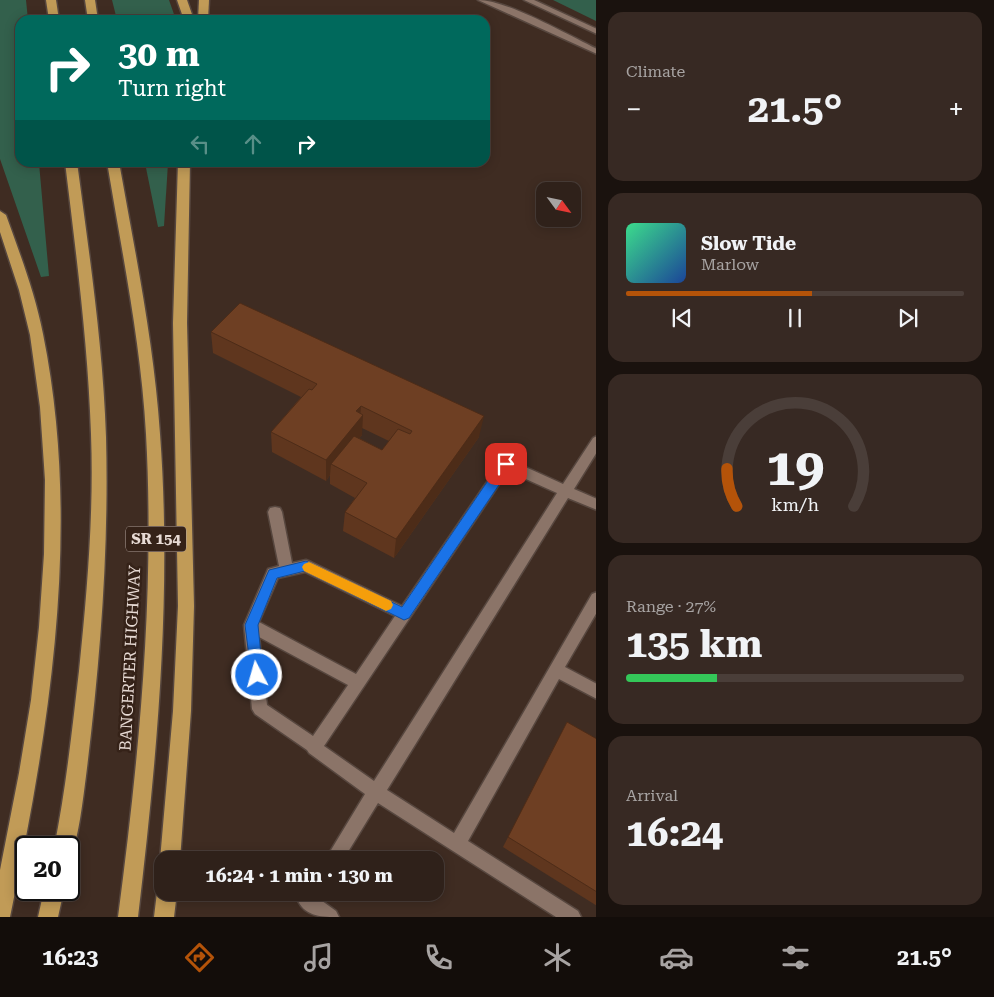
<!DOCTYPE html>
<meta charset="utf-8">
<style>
body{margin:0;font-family:"Roboto Serif",serif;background:#372923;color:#f1f3f6;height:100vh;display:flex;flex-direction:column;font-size:19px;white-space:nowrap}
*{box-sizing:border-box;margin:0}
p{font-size:16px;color:#a7a3a2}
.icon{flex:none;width:28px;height:28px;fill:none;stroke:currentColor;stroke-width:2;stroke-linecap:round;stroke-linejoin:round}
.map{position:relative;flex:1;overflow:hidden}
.side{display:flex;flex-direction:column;gap:12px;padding:12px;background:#1a120e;width:398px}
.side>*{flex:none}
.banner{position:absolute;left:15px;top:15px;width:475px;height:152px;border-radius:15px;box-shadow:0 2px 12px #0003,0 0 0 1px #4a3e39;background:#00695c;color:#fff;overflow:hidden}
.needle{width:32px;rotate:123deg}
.buttons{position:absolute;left:536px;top:182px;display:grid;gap:10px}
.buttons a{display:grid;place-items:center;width:45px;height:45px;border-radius:10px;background:#2f211a;box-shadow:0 2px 12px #0003,0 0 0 1px #4a3e39;font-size:25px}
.speed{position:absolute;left:15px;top:836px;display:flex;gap:10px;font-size:25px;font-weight:700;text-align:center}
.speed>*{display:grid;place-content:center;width:65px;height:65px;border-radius:50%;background:#2f211a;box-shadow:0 2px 12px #0003,0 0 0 1px #4a3e39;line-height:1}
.speed .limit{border:2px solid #111;border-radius:8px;background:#fff;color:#111}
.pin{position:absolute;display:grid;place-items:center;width:42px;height:42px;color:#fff;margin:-21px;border-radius:10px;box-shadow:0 2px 8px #0006}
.me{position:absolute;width:55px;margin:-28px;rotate:354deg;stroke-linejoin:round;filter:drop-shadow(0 0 4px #0008)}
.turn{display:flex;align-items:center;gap:18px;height:105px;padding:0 20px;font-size:22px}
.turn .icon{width:65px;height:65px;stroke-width:2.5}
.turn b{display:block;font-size:35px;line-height:42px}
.lanes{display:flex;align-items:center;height:48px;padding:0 20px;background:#0003;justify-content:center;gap:25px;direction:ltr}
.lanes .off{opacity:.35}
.big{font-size:38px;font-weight:700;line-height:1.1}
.side .card{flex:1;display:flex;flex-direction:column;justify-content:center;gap:8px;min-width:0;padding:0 18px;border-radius:15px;background:#372923}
.side .dial{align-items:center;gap:0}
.dial svg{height:130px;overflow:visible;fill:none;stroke:#4a3e39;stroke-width:7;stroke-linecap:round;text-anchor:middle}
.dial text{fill:#f1f3f6;stroke:none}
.song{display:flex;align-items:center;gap:15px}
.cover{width:60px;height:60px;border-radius:8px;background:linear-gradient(135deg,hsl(150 70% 55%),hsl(220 70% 35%))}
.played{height:5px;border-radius:2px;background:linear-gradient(90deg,#b45309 55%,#4a3e39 55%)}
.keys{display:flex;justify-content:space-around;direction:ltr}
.heat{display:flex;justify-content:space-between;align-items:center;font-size:28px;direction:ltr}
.charge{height:8px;border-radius:4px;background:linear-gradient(90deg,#34c759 27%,#4a3e39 0)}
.trip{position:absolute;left:154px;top:851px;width:290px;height:50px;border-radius:15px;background:#2f211a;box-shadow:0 2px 12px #0003,0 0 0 1px #4a3e39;font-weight:700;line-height:50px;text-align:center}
.dock{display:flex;height:80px;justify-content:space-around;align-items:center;background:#130d0a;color:#a7a3a2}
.dock .icon{width:35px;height:35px}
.dock .current{color:#b45309}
.dock b{font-size:22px;color:#f1f3f6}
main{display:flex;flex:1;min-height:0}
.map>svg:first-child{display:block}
.green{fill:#33604c}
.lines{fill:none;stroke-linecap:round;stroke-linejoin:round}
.lane-casing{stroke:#57473f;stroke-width:3}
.secondary-casing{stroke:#57473f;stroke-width:3}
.highway-casing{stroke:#57473f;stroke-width:3}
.lane{fill:#8b7468;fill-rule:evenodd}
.secondary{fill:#8b7468;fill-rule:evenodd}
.highway{fill:#c19b57;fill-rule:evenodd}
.wall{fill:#5f361e;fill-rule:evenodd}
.shaded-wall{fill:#4d2c18}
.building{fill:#6e3f23;stroke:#4d2c18}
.route{fill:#1a73e8;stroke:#114b97}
.slow{fill:#f59e0b}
.labels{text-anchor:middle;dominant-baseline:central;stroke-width:5;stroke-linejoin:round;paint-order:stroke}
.shield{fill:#352218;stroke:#b2a39c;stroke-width:1}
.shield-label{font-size:15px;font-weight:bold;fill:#e7dad4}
.street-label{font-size:16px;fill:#e7dad4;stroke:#352218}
</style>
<main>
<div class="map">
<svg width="597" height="917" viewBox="0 0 597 917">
<rect width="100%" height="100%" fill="#3f2c22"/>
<g class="green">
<polygon points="0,0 26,0 28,20 20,20 20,162 39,163 49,276 41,277 0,159"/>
<polygon points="112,0 169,0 176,20 117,20"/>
<polygon points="553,0 596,0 596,21"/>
<polygon points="145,163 168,163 164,226 158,227"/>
</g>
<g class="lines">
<defs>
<g id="lane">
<path d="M 597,436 L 597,452 L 574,489 L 597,499 L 597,510 L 568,498 L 387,790 L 454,833 L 592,594 L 597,592 L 597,612 L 565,667 L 597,684 L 597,699 L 559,679 L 468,841 L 578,911 L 581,917 L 556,917 L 378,803 L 343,860 L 325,860 L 365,794 L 309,753 L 307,750 L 255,714 L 252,709 L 244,625 L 268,569 L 279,566 L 268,512 L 270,508 L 275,507 L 280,508 L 282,512 L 292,563 L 306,560 L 311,562 L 402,606 L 502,460 L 510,460 L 563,484 L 593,438 ZM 508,471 L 557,493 L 374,781 L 324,746 ZM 305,572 L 395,616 L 356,674 L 259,622 L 278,578 ZM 259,637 L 348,685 L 313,736 L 267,705 Z"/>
<path d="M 302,892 L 320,892 L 318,898 L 336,911 L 339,917 C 323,917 306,917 298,901 Z"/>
</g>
<g id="secondary">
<path d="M 478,0 C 507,0 568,35 597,49 L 597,54 Z"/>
<polygon points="524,0 534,0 597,29 597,34"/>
</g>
<g id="highway">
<polygon points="46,0 56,0 59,20 49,20"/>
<polygon points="85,0 95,0 98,20 88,20"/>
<polygon points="177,0 187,0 194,20 184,20"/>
<polygon points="199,0 209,0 208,20 198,20"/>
<path d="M 65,162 L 77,162 C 89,253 103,345 106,437 C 109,550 100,664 86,776 C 84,790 78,849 69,856 L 69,848 L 54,848 C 66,789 72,730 79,671 C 87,593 94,513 91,434 C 88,343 76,253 65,162 Z"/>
<path d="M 107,162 L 119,162 C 135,252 154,343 160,434 C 172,595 157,757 138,917 L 118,917 C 139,757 155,596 146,434 C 141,343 122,253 107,162 Z"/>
<polygon points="178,162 190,162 187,323 194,606 191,711 180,860 162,860 162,866 160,860 173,711 178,606 173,323"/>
<path d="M 0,211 L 6,215 C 20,254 35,293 43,334 C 82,527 50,726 10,917 L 0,917 L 0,870 L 19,773 L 31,700 L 39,627 L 44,554 L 45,480 L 40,407 L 30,335 L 19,290 L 0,232 Z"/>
<polygon points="162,884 162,892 177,892 174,917 154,917 157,892 160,885"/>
<polygon points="44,890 64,890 58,917 38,917"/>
</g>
</defs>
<use href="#lane" class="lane-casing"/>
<use href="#secondary" class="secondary-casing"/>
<use href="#highway" class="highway-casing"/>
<use href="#lane" class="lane"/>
<use href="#secondary" class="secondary"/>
<use href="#highway" class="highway"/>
</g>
<g class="wall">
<path d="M 211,332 L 479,437 L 394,558 L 343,531 L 345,512 L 355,498 L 330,484 L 330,475 L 326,481 L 272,452 L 271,432 L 301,397 L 213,353 ZM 362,428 L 389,441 L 382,450 L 359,438 L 362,435 Z"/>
<polygon points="567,722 597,739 597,906 503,847"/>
</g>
<g class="shaded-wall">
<polygon points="361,406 360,419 363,415 362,435 336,467 331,464 330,475 326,481 326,460 356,411"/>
<polygon points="484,416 479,437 394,558 396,539"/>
</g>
<g class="building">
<polygon points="240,303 484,416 396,539 345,512 367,483 331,464 354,436 382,450 398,429 410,434 412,431 361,406 356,411 363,415 326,460 271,432 309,389 312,390 317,384 211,332"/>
<polygon points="567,722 597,739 597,892 508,837"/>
</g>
<polygon class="route" points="506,459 512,464 511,467 409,618 404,620 400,618 305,571 277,578 258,625 263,675 261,680 257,681 252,680 245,625 269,570 306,561 402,607 502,460"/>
<polygon class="slow" points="309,562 391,601 393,605 391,609 386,611 382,609 304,571 302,567 304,564"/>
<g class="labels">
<rect class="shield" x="126" y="526.5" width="60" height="25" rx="4"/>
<g class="shield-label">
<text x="156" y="539">SR 154</text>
</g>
<g class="street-label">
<text transform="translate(130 658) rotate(-87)">BANGERTER HIGHWAY</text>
</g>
</g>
</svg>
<div class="buttons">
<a><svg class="needle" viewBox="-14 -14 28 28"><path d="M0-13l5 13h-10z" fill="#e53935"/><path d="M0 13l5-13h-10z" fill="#a7a3a2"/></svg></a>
</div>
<div class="speed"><div class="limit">20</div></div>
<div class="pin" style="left:506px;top:464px;background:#d93025"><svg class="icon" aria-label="arrive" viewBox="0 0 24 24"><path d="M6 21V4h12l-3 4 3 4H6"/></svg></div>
<svg class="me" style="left:257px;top:675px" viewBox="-20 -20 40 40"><circle r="17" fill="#1a73e8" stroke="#fff" stroke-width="3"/><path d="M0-11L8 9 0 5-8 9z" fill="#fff"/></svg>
<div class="trip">16:24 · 1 min · 130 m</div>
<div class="banner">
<div class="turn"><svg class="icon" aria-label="right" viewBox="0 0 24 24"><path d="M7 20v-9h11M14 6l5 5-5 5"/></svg><div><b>30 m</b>Turn right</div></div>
<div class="lanes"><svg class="icon off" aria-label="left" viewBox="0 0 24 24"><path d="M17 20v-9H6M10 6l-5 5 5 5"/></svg><svg class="icon off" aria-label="ahead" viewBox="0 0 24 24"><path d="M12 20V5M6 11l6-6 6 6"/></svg><svg class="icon" aria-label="right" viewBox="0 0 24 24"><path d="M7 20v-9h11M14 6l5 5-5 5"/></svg></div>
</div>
</div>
<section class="side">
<div class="card"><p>Climate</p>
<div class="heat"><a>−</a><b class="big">21.5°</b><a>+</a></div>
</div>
<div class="card">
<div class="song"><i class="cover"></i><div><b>Slow Tide</b><p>Marlow</p></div></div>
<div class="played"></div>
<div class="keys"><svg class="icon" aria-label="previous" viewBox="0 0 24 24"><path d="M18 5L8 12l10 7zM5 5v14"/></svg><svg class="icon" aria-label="pause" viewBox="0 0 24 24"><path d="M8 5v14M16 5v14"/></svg><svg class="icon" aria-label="next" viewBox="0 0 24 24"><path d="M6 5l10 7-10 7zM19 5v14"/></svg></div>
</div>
<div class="card dial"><svg viewBox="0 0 100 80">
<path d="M14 69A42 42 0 1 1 86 69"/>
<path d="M14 69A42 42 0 0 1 8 46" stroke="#b45309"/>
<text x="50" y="56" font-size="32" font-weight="700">19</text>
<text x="50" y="72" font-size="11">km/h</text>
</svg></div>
<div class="card"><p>Range · 27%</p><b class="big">135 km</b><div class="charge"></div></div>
<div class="card"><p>Arrival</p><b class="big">16:24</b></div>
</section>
</main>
<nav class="dock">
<b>16:23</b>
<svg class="icon current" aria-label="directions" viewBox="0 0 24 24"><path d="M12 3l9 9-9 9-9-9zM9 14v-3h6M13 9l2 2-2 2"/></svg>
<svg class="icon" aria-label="music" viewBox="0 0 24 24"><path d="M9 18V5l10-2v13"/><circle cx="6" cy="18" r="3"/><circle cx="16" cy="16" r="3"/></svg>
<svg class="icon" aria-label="phone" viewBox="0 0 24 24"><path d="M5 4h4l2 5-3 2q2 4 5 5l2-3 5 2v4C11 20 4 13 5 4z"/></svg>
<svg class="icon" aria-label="climate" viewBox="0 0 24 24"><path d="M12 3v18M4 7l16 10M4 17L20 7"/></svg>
<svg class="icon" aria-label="car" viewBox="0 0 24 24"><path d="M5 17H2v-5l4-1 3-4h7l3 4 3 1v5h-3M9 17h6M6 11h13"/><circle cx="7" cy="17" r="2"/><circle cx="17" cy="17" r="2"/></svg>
<svg class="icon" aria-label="filters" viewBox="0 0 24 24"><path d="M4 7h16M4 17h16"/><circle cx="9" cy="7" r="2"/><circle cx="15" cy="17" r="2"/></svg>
<b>21.5°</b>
</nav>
